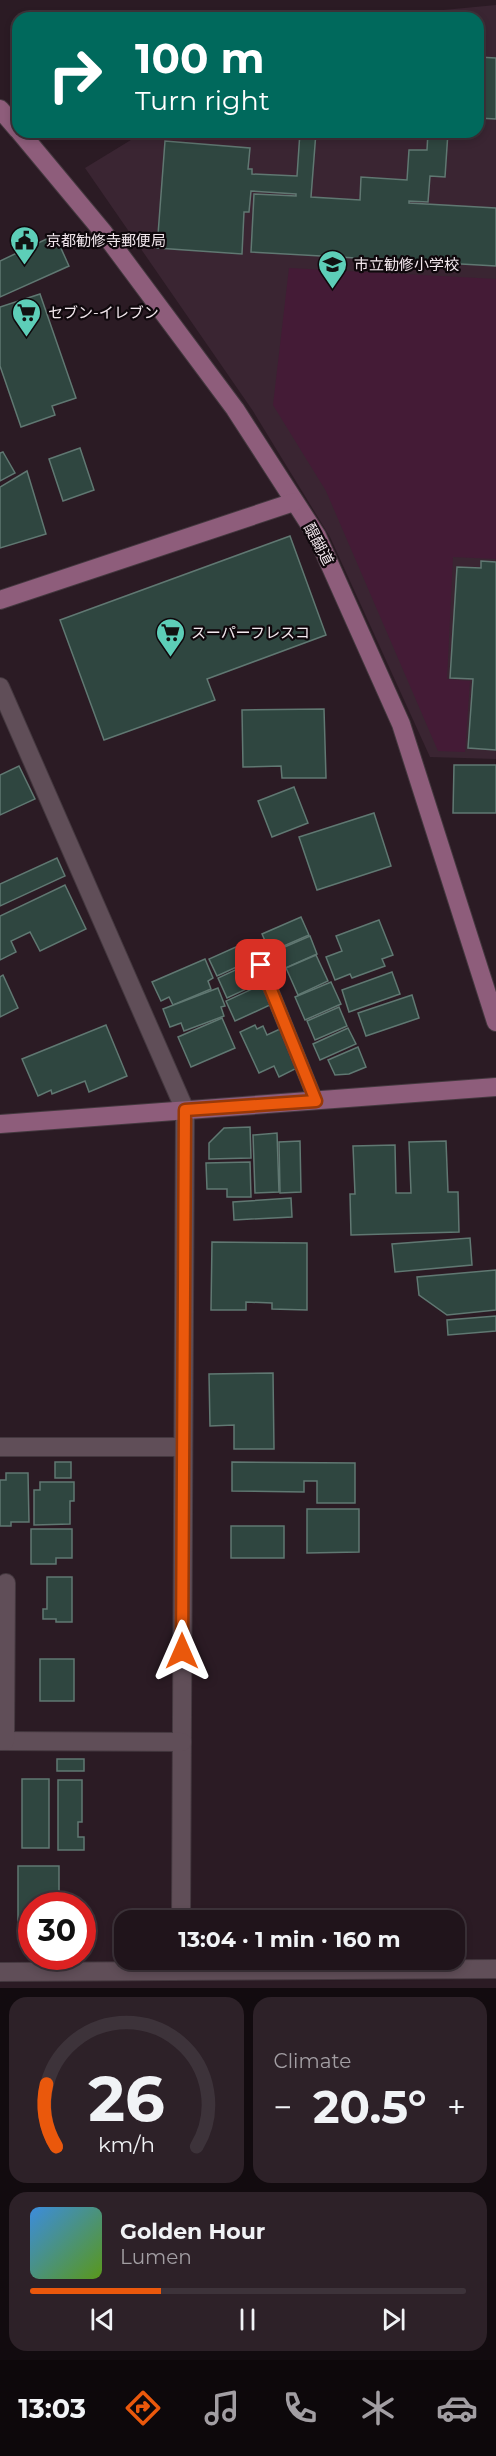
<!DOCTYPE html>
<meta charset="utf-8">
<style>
body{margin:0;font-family:Montserrat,"Noto Sans JP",sans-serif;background:#2d2128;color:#f1f3f6;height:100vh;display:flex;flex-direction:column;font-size:22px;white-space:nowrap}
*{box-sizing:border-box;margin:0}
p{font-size:20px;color:#a29ea3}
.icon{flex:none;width:33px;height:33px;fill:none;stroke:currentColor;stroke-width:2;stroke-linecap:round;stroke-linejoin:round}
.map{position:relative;height:1988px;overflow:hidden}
.details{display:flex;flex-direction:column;gap:9px;padding:9px;background:#120b0f;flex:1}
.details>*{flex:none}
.banner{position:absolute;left:12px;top:12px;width:472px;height:126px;border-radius:18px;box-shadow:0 3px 9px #0003,0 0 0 2px #3d333a;background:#00695c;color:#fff;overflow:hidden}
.speed{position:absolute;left:18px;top:1892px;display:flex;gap:12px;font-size:30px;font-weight:700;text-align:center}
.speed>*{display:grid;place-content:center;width:78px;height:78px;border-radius:50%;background:#20141b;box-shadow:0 3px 9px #0003,0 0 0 2px #3d333a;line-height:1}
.speed .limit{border:9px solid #d22;background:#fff;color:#111}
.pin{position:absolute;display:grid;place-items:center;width:51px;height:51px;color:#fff;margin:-26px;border-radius:12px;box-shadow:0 3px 9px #0006}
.me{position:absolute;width:66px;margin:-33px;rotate:0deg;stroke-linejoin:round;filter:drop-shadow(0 0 4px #0008)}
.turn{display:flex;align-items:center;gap:21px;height:126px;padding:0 24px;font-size:27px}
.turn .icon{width:78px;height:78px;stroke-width:2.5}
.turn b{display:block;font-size:42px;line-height:51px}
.big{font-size:45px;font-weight:700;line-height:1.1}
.details .card{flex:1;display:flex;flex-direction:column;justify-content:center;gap:9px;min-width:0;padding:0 21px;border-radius:18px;background:#2d2128}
.details .dial{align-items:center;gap:0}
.dial svg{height:156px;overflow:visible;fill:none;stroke:#3d333a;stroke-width:7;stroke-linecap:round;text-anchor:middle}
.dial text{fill:#f1f3f6;stroke:none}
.song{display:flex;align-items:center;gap:18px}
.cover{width:72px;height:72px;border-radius:9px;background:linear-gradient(135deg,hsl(210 70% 55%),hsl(90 70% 35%))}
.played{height:6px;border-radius:3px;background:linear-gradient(90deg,#ea580c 30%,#3d333a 30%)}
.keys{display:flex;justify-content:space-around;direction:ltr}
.heat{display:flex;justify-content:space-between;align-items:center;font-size:33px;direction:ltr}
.details .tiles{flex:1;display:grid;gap:9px;grid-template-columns:1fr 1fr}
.card:last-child{grid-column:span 2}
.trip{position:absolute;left:114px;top:1910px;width:351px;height:60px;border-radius:18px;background:#20141b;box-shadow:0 3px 9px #0003,0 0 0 2px #3d333a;font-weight:700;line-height:60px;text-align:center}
.menu{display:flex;height:96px;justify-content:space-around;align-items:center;background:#0d080b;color:#a29ea3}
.menu .icon{width:42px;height:42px}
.menu .active{color:#ea580c}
.menu b{font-size:27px;color:#f1f3f6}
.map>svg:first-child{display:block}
.built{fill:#3a2532}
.green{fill:#441b36}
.building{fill:#2f4640;stroke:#607872;stroke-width:1.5}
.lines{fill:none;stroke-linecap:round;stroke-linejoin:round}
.lane-casing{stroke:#44383f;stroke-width:16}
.street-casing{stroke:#44383f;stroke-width:20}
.secondary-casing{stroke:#44383f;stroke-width:20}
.lane{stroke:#604e58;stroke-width:15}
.street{stroke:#604e58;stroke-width:18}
.secondary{stroke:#8e5d7b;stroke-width:18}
.route-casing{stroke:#983908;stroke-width:15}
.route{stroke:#ea580c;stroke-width:10}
.labels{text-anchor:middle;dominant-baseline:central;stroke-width:4.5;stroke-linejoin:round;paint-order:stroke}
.poi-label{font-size:15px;fill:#f3e8ee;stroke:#0f080c;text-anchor:start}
.street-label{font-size:15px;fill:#f3e8ee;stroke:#0f080c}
</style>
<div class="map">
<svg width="496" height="1988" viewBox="0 0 496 1988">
<rect width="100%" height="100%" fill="#2b1b24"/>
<polygon class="built" points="496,5 496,759 430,757 330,537 253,411 85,168 144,132 478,132 478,18 359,18"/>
<polygon class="green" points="289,268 496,279 496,559 453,557 447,679 470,681 465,752 438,751 326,491 273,405"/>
<g class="building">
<polygon points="478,57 496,58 496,119 478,118"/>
<polygon points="300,132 316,132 311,197 360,200 361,177 407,180 409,150 427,150 428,132 448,132 445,177 430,176 428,202 409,201 409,203 496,208 496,266 251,252 254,194 296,196 296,194 251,191 249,212 244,212 242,254 157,248 165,141 250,148 248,169 252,169 252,174 297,176"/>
<polygon points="55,235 69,266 0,297 0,261"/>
<polygon points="40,294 76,398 52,406 55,415 21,427 0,366 0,307"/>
<polygon points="80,448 94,490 63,501 49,459"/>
<polygon points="3,452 15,473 0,481 0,453"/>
<polygon points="27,471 46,534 0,548 0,487"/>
<polygon points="290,536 326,635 207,679 215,700 104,740 60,620"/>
<polygon points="481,561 496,562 496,750 468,748 473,679 450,678 457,567 481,568"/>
<polygon points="324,709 326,778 282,778 281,766 243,767 242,710"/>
<polygon points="454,765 496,765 496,813 453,813"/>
<polygon points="19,766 35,799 0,815 0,775"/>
<polygon points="294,787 308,823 272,837 258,801"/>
<polygon points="374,813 391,866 317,890 299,837"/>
<polygon points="57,858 65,876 0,906 0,884"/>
<polygon points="65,885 86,929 40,951 30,932 11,941 16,952 0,960 0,916"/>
<polygon points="301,917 309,935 270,952 262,934"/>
<polygon points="379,920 393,955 382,959 385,966 352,978 350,974 335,980 326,957 342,951 336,936"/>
<polygon points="310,936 317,954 281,970 273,952"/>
<polygon points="247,942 254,959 217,976 209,959"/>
<polygon points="316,955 328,981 298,995 286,968"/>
<polygon points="205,959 213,978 208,981 211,989 173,1005 169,997 161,1001 152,982"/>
<polygon points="248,964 257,984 227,998 218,978"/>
<polygon points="392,972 400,994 349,1012 342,990"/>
<polygon points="3,975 18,1008 0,1017 0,977"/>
<polygon points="331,982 341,1004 305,1020 295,997"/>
<polygon points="261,985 270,1005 235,1021 226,1001"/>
<polygon points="218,988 225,1006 221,1007 224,1016 184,1031 181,1023 170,1027 163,1009"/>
<polygon points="412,995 419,1018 366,1036 358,1013"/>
<polygon points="339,1007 347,1026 315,1040 307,1021"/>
<polygon points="222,1018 235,1048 191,1067 178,1037"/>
<polygon points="106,1025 127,1076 89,1092 85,1081 52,1094 51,1090 38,1096 22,1059"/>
<polygon points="255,1025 257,1029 263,1026 267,1035 280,1029 297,1068 279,1077 274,1066 259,1073 240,1032"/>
<polygon points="348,1028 356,1044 320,1060 313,1044"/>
<polygon points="358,1047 366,1067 349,1074 335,1075 328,1060"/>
<polygon points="250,1127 251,1158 209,1159 209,1143 224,1128"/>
<polygon points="277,1133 279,1192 255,1193 253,1135"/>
<polygon points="300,1141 301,1192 280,1193 279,1142"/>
<polygon points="446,1141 448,1192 458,1192 459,1232 351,1235 350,1194 355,1194 353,1146 395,1145 396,1193 411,1193 409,1142"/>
<polygon points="250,1162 251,1197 227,1197 227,1189 207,1189 206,1163"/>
<polygon points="291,1198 292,1217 234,1220 233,1202"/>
<polygon points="470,1238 472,1265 395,1272 392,1244"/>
<polygon points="212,1242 307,1243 307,1310 272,1309 272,1303 246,1302 246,1310 211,1310"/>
<polygon points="496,1270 496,1310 447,1315 419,1295 417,1277"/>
<polygon points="496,1316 496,1331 448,1335 447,1320"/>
<polygon points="273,1373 274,1449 234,1449 234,1425 210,1426 209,1374"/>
<rect x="55" y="1462" width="16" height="16"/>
<polygon points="232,1462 355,1463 355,1503 317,1503 317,1481 304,1481 304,1492 232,1491"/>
<polygon points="6,1473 28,1473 29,1522 11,1522 11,1526 0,1526 0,1480 6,1480"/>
<polygon points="40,1482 74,1482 74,1501 70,1501 70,1524 34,1525 34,1490 40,1490"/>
<polygon points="307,1509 359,1509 359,1552 307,1553"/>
<rect x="231" y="1526" width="53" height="32"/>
<polygon points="31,1529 72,1529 72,1558 56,1558 56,1564 31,1564"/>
<polygon points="47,1577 72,1577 72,1622 56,1622 56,1619 43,1619 43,1609 47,1609"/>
<rect x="40" y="1659" width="34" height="42"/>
<rect x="57" y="1759" width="27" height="12"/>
<rect x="22" y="1779" width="27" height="69"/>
<polygon points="58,1780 82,1780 82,1822 78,1822 78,1837 84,1837 84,1850 58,1850"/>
<polygon points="18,1866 59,1866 59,1905 32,1905 32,1921 18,1921"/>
</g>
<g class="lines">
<defs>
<polyline id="lane" points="261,965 316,1101"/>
<g id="street">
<polyline points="0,687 185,1110 181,1920"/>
<polyline points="0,1447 183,1447"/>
<polyline points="0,1741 182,1742"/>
<polyline points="5,1741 6,1583"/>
<polyline points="0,1972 496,1969"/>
</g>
<g id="secondary">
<polyline points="0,109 18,130"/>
<polyline points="20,132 104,233 235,409 317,536 401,724 496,1022"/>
<polyline points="0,600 294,502"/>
<polyline points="0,1124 496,1087"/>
</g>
</defs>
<use href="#lane" class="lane-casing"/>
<use href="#street" class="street-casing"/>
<use href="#secondary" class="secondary-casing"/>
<use href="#lane" class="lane"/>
<use href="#street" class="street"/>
<use href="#secondary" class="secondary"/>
</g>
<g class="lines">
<defs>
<polyline id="route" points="182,1651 185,1110 316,1101 261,965"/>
</defs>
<use href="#route" class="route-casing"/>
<use href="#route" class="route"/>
</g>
<defs>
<symbol id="civic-pin" viewBox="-11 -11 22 30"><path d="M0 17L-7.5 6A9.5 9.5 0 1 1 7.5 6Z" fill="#5dceb8" stroke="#0f080c"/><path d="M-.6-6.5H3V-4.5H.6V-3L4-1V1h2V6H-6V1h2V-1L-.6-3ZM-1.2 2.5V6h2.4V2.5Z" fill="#111"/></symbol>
<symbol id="school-pin" viewBox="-11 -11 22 30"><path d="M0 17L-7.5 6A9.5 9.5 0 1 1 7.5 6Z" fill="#5dceb8" stroke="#0f080c"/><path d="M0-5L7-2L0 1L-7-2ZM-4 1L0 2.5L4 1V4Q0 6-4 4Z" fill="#111"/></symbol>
<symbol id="supermarket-pin" viewBox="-11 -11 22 30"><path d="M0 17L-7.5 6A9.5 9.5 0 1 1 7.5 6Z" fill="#5dceb8" stroke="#0f080c"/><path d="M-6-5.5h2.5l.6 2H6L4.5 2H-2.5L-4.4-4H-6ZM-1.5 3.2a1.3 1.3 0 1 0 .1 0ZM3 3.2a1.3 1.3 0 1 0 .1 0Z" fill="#111"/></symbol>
</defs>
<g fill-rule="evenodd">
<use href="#civic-pin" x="8" y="224" width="33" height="45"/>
<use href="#school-pin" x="316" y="248" width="33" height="45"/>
<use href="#supermarket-pin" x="10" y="296" width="33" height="45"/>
<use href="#supermarket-pin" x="154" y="616" width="33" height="45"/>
</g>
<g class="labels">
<g class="poi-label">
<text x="46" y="240">京都勧修寺郵便局</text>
<text x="354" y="264">市立勧修小学校</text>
<text x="48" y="312">セブン-イレブン</text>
<text x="191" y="632">スーパーフレスコ</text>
</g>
<g class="street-label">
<text transform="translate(319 544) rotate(62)">醍醐道</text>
</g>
</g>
</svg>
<div class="speed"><div class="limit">30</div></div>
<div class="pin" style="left:261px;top:965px;background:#d93025"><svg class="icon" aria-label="arrive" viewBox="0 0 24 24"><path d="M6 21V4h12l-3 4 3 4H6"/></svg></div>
<svg class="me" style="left:182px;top:1651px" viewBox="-20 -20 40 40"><path d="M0-17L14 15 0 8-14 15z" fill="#ea580c" stroke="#fff" stroke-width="4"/></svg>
<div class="trip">13:04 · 1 min · 160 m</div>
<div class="banner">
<div class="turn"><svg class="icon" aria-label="right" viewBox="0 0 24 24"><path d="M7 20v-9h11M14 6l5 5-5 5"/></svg><div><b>100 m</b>Turn right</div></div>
</div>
</div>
<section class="details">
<div class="tiles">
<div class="card dial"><svg viewBox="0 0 100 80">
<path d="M14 69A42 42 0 1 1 86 69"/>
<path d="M14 69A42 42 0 0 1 9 37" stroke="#ea580c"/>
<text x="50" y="56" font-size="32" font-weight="700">26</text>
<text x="50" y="72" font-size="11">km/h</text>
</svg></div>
<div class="card"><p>Climate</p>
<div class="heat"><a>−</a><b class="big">20.5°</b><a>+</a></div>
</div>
<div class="card">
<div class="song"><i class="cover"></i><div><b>Golden Hour</b><p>Lumen</p></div></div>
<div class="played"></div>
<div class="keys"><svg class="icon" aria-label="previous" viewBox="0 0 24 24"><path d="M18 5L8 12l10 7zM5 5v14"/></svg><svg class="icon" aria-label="pause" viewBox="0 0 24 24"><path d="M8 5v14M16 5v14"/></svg><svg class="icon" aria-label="next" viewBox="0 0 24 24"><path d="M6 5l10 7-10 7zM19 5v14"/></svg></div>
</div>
</div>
</section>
<nav class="menu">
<b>13:03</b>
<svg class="icon active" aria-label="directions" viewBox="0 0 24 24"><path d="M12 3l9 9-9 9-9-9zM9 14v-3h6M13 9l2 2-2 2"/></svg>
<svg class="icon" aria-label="music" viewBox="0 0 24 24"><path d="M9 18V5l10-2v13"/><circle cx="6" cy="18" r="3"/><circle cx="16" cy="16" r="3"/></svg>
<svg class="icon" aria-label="phone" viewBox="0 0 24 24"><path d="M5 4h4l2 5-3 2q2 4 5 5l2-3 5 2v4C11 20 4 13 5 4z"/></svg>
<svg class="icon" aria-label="climate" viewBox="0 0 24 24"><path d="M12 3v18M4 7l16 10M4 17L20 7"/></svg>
<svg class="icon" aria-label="car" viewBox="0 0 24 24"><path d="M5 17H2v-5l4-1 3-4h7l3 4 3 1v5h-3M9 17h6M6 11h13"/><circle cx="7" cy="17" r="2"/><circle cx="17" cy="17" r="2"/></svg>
</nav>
